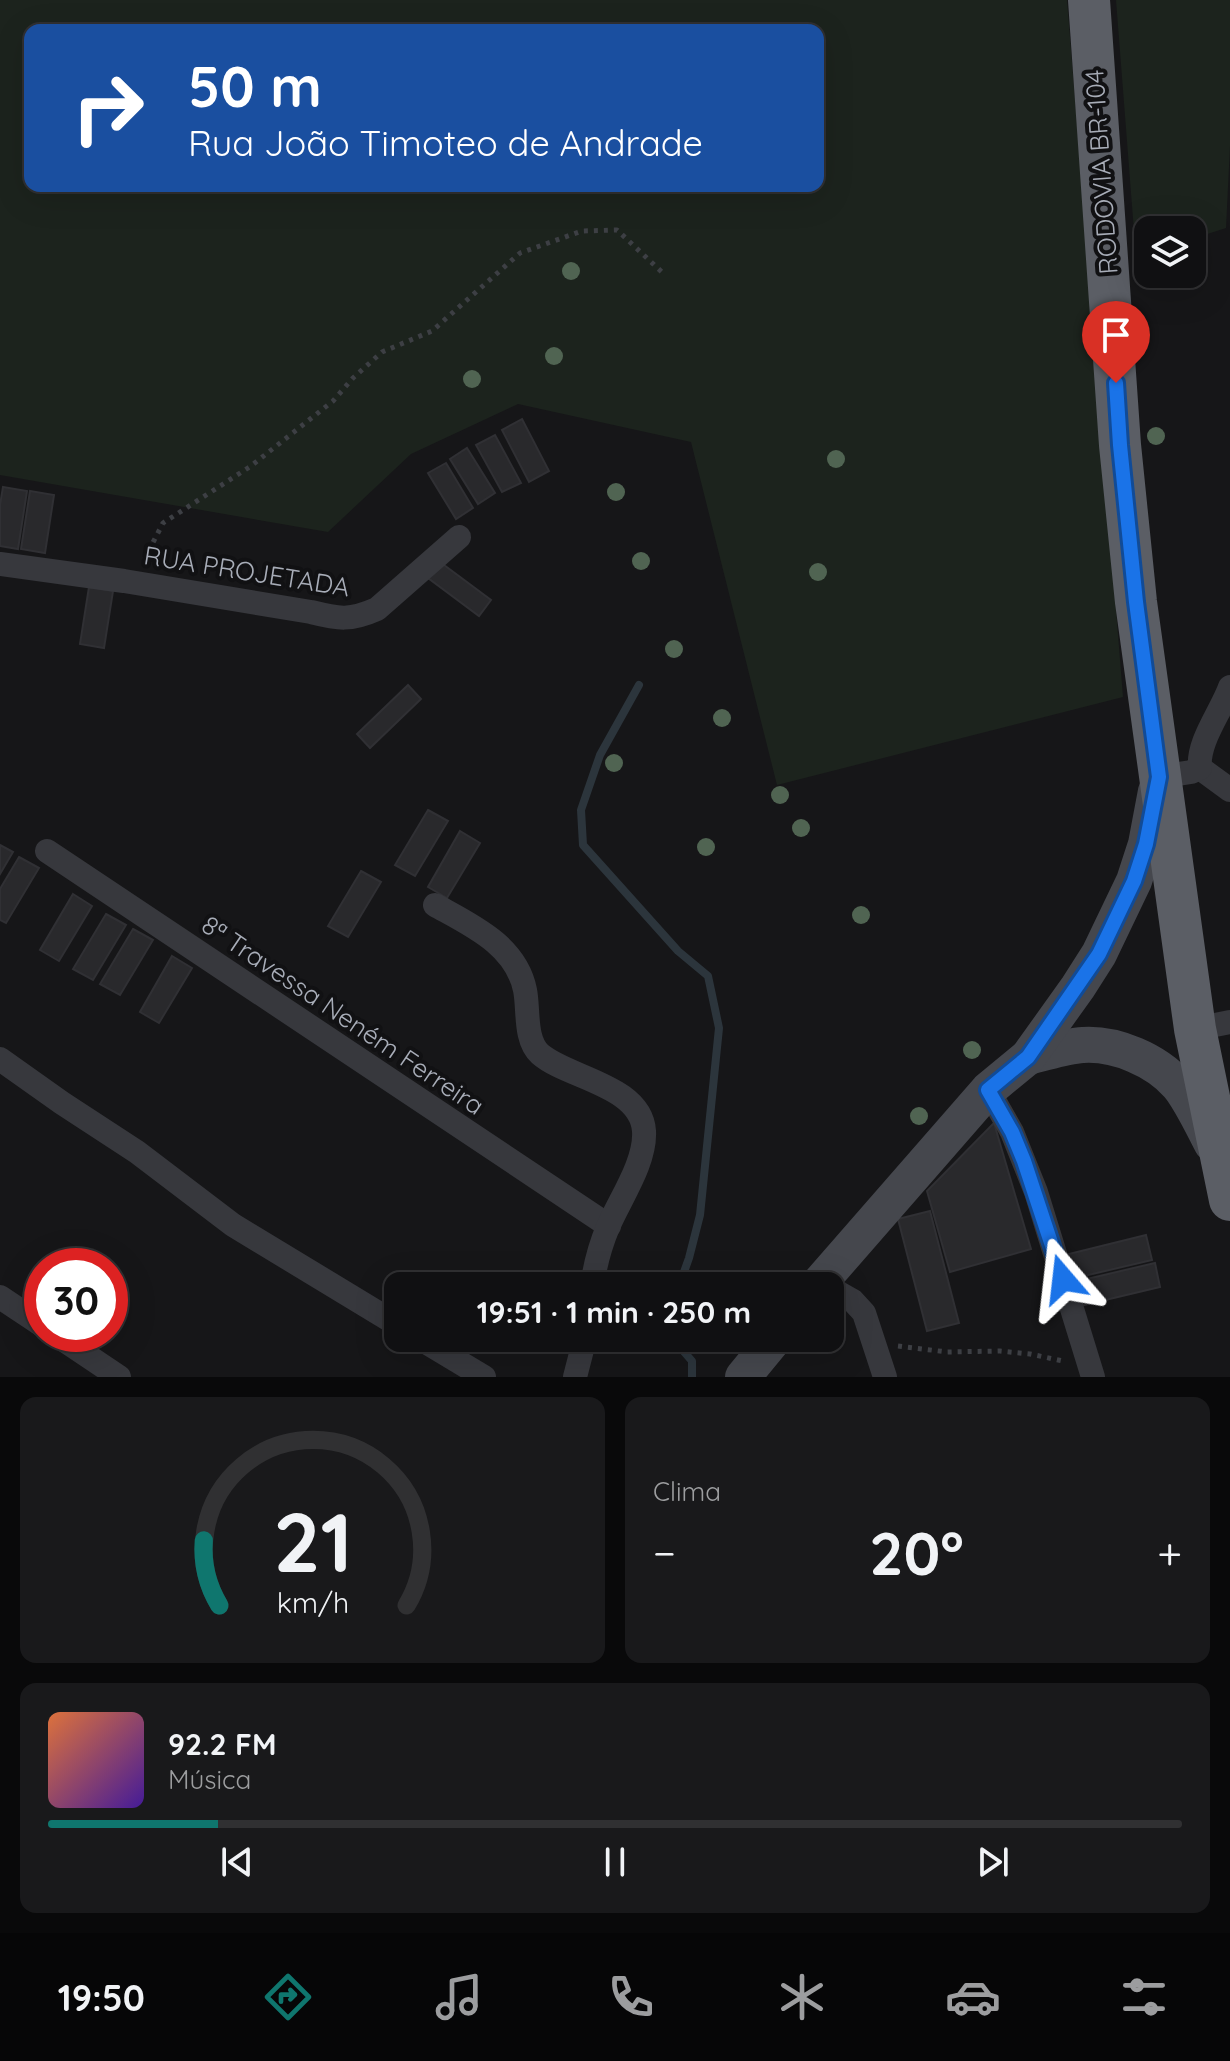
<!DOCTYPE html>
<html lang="pt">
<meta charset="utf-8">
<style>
body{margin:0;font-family:Quicksand,sans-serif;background:#19191b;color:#f1f3f6;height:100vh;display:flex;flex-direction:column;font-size:30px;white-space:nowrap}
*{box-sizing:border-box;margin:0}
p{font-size:26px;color:#9c9d9f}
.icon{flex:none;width:44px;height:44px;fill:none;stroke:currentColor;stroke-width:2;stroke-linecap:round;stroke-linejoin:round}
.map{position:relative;height:1377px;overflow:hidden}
.side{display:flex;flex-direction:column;gap:20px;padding:20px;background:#09090a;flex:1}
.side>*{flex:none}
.banner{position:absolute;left:24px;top:24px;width:800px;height:168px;border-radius:16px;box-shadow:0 8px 32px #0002,0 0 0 2px #303032;background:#1a4fa0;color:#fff;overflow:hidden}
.buttons{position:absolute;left:1134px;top:216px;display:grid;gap:16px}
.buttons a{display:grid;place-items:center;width:72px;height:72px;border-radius:16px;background:#101012;box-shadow:0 8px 32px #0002,0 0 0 2px #303032;font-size:40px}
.speed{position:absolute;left:24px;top:1248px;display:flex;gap:16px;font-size:40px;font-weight:700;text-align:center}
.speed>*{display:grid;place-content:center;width:104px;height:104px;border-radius:50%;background:#101012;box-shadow:0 8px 32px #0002,0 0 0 2px #303032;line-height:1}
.speed .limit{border:12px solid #d22;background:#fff;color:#111}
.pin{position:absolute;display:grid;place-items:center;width:68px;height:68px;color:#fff;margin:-82px -34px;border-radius:50% 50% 50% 0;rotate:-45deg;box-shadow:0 0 8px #0007}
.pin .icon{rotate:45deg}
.me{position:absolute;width:88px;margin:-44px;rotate:343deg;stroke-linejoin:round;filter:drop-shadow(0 0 6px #0008)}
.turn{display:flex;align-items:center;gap:28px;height:168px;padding:0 32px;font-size:36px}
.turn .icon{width:104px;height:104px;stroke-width:2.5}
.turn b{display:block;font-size:56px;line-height:68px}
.big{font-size:60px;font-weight:700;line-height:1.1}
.side .widget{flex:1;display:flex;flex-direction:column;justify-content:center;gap:12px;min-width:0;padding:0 28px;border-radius:16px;background:#19191b}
.side .dial{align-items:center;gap:0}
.dial svg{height:208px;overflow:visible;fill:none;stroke:#303032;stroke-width:7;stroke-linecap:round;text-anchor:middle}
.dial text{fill:#f1f3f6;stroke:none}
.song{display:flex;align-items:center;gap:24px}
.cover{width:96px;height:96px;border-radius:12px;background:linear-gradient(135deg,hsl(20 70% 55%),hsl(260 70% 35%))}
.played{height:8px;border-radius:4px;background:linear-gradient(90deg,#0f766e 15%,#303032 15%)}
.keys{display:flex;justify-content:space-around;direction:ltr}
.heat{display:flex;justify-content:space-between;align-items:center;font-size:44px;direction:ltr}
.side .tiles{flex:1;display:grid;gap:20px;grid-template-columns:1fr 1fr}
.widget:last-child{grid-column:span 2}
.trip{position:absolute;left:384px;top:1272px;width:460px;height:80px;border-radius:16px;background:#101012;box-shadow:0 8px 32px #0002,0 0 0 2px #303032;font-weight:700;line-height:80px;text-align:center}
.dock{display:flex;height:128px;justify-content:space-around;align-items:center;background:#060607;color:#9c9d9f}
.dock .icon{width:56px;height:56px}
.dock .selected{color:#0f766e}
.dock b{font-size:36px;color:#f1f3f6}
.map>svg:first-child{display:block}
.green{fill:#1c231d;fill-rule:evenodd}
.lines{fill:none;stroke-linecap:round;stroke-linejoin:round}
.stream{stroke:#2c353c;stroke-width:8}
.building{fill:#29292c;stroke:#303034;stroke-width:2}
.path{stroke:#3d3f44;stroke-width:5;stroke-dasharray:4 6;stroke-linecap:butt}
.minor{stroke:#37383d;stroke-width:24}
.secondary{stroke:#45474d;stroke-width:36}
.trunk{stroke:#5b5e65;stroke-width:42}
.tree{fill:#506452}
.route-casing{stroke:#114b97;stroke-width:20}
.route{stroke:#1a73e8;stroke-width:14}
.labels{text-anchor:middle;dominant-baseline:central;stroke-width:8;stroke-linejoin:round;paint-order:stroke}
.street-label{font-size:26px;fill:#a8adb8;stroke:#111113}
</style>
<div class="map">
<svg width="1230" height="1377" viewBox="0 0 1230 1377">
<rect width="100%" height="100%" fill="#161618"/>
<g class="green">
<path d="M 0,0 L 1067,0 L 1123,697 L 777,785 L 691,442 L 518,404 L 411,454 L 328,532 L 0,475 ZM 30,30 L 818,30 L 818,186 L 30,186 Z"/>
<polygon points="1116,0 1230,0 1230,146 1226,228 1192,239 1192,230 1148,230 1148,253 1136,257"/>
</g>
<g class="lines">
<g class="stream">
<polyline points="639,685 600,755 581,810 583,845 678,951 708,976 719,1028 700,1215 689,1258 679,1286"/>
<polyline points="672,1338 692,1361 692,1377"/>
</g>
</g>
<g class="building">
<polygon points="522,419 549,471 529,482 502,430"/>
<polygon points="495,435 521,483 502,492 476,445"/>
<polygon points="467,448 495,493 478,504 450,459"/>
<polygon points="446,463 473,508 456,519 428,473"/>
<polygon points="3,487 27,491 18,549 0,546 0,505"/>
<polygon points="30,491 54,495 45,553 21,549"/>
<polygon points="440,562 491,600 479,616 428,578"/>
<polygon points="89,587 113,591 104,648 80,644"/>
<polygon points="408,685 421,699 370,748 357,734"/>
<polygon points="428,810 448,821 415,876 395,865"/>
<polygon points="460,831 480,843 447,898 428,887"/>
<polygon points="0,845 13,852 0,874"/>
<polygon points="19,857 39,868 6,923 0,920 0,889"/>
<polygon points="361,871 381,882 348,937 328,926"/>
<polygon points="73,894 92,906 59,961 40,950"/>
<polygon points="106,914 126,925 93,980 73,969"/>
<polygon points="133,929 153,940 120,995 100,984"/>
<polygon points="172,956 192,968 159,1023 140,1012"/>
<polygon points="994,1123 1031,1249 950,1272 927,1191"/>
<polygon points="930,1211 959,1323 927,1331 898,1219"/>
<polygon points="1146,1235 1152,1260 1071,1279 1065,1255"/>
<polygon points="1155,1263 1160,1287 1080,1306 1074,1282"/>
</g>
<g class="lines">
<g class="path">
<polyline points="144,560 163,523 251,466 333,401 353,378 382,352 432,331 520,253 582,231 617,230 665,275"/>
<polyline points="898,1346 947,1352 1000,1351 1030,1354 1063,1361"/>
</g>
<g class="minor">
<path d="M 0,564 L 124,581 L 311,612 C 339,619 350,621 377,609 L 459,537"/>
<polyline points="1200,768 1230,790"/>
<path d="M 1159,777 L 1191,772 L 1200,768 C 1197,742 1221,712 1230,687"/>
<polyline points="47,851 609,1226"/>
<path d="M 435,905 C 471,925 516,945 525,990 C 529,1009 524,1039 540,1054 C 567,1078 641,1085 644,1131 C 646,1162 620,1199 608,1227 C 600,1246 595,1265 592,1286"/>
<polyline points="1195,1029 1230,1022"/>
<polyline points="0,1059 62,1103 137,1152 233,1225 398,1325"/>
<polyline points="988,1090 1012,1132 1036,1192 1093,1377"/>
<polyline points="830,1288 853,1301 864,1313 885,1377"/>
<polyline points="0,1297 42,1325"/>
<polyline points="55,1334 119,1377"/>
<polyline points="419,1338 484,1377"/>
<polyline points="575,1377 585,1338"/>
</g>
<g class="secondary">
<path d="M 1028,1057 C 1046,1053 1065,1046 1083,1045 C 1116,1043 1156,1060 1178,1085 C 1190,1099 1203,1127 1212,1144"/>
<polyline points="817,1286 988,1090 1028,1057 1078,987 1099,954 1134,881 1146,844 1156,791"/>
<polyline points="743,1377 775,1338"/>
</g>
<polyline class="trunk" points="1089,0 1120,445 1136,602 1195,1029 1230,1200"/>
</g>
<g class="tree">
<circle cx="571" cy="271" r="9"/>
<circle cx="554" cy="356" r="9"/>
<circle cx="472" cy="379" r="9"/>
<circle cx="1156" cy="436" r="9"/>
<circle cx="836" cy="459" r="9"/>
<circle cx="616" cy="492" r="9"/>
<circle cx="641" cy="561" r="9"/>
<circle cx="818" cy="572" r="9"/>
<circle cx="674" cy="649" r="9"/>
<circle cx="722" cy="718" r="9"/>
<circle cx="614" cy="763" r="9"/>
<circle cx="780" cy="795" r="9"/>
<circle cx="801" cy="828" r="9"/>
<circle cx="706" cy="847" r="9"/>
<circle cx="861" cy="915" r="9"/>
<circle cx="972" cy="1050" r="9"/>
<circle cx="919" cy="1116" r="9"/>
</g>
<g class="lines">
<defs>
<polyline id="route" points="1063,1279 1024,1161 1012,1132 988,1090 1028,1057 1099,954 1134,881 1146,844 1159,777 1136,602 1120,445 1116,383"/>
</defs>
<use href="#route" class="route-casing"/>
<use href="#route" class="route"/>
</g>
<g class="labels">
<g class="street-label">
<text transform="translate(1101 172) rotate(-94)">RODOVIA BR-104</text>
<text transform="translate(247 571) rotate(9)">RUA PROJETADA</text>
<text transform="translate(343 1015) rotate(34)">8ª Travessa Neném Ferreira</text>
</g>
</g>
</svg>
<div class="buttons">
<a><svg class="icon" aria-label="layers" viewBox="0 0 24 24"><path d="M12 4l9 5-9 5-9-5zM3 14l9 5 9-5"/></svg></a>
</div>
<div class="speed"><div class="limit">30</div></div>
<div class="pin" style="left:1116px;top:383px;background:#d93025"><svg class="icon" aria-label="arrive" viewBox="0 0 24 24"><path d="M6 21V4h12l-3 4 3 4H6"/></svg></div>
<svg class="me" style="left:1063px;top:1279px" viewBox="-20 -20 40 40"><path d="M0-17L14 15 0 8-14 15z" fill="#1a73e8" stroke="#fff" stroke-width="4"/></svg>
<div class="trip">19:51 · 1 min · 250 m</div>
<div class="banner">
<div class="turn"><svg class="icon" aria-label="right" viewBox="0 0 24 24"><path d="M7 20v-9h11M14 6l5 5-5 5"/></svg><div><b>50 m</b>Rua João Timoteo de Andrade</div></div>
</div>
</div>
<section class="side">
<div class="tiles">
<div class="widget dial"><svg viewBox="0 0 100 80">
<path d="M14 69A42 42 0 1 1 86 69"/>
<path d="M14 69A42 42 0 0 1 8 44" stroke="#0f766e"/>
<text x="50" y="56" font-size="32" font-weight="700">21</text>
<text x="50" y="72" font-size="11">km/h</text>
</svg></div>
<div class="widget"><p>Clima</p>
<div class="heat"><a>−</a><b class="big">20°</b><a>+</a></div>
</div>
<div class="widget">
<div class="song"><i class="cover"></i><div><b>92.2 FM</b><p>Música</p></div></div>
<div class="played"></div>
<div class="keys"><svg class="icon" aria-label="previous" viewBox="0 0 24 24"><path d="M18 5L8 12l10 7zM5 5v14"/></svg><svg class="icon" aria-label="pause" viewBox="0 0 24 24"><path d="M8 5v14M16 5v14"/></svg><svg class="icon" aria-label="next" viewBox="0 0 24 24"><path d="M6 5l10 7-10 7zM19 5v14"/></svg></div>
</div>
</div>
</section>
<nav class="dock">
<b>19:50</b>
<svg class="icon selected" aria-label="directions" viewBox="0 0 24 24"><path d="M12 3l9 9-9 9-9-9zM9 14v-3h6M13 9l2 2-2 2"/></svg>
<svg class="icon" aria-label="music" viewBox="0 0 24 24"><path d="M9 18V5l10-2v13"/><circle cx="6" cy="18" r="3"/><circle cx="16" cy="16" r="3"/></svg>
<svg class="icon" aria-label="phone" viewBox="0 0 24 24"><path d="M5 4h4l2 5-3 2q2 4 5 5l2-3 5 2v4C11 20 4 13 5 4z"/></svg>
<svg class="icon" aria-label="climate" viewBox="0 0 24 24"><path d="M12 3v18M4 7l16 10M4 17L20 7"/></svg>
<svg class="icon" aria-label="car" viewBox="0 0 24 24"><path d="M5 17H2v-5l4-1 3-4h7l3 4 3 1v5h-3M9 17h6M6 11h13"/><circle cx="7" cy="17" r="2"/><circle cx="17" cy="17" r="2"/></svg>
<svg class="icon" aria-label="filters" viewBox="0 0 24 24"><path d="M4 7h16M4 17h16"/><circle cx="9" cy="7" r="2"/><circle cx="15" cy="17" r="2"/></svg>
</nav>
